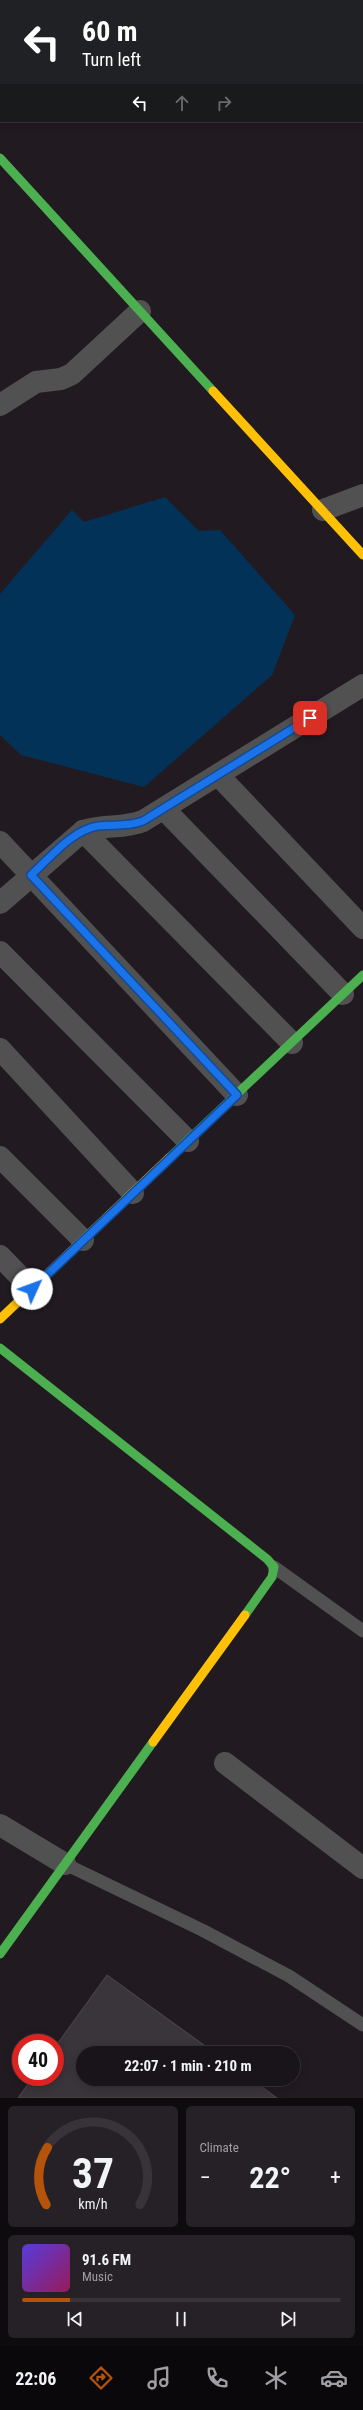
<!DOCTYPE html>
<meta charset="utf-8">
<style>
body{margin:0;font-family:"Roboto Condensed",sans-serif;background:#262126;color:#f1f3f6;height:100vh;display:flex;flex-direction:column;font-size:15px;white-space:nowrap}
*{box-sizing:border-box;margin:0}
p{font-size:13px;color:#9f9ea2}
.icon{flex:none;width:22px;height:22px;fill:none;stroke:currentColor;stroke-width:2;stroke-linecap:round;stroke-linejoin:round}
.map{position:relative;height:2098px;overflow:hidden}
.drawer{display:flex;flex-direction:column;gap:8px;padding:8px;background:#0e0b0e;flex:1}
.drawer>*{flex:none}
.hud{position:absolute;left:0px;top:0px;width:363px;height:122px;box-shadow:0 2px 10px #0003,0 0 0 1px #373338;background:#202124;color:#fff;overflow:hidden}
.speed{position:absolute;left:12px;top:2034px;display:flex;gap:8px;font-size:20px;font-weight:700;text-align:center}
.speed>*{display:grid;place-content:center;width:52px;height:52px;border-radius:50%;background:#191419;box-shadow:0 2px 10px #0003,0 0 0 1px #373338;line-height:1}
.speed .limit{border:6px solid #d22;background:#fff;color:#111}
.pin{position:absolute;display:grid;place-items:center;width:34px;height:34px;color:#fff;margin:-17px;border-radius:8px;box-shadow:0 2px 6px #0006}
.me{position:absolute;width:44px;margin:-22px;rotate:47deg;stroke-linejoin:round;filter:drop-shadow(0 0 3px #0008)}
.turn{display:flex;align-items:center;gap:14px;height:84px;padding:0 16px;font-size:18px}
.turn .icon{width:52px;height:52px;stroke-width:2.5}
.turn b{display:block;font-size:28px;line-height:34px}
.lanes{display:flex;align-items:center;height:38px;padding:0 16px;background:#0003;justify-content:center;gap:20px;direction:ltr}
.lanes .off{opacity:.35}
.big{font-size:30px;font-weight:700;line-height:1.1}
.drawer .card{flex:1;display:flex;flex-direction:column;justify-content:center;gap:6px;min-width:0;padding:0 14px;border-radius:6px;background:#262126}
.drawer .dial{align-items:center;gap:0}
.dial svg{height:104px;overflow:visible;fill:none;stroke:#373338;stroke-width:7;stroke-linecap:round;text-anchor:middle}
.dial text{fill:#f1f3f6;stroke:none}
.song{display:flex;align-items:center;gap:12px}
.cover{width:48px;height:48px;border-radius:6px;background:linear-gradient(135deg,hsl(250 70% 55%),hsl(330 70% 35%))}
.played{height:4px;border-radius:2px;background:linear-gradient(90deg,#b45309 15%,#373338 15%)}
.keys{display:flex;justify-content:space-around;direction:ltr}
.heat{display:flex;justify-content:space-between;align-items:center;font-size:22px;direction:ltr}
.drawer .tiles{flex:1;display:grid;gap:8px;grid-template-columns:1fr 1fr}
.card:last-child{grid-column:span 2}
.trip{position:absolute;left:76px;top:2046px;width:224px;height:40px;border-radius:20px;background:#191419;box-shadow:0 2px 10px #0003,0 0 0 1px #373338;font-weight:700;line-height:40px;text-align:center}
.menu{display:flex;height:64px;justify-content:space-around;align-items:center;background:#0a080a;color:#9f9ea2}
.menu .icon{width:28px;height:28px}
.menu .selected{color:#b45309}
.menu b{font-size:18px;color:#f1f3f6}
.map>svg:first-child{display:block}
.water{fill:#033258}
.building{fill:#3a353a;stroke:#4e494e}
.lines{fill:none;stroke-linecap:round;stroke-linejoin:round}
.lane{stroke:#515151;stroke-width:13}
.street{stroke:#515151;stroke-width:22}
.fast{stroke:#4caf50;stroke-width:9}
.slow{stroke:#ffc107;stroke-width:9}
.route-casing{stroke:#114b97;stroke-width:10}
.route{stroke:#1a73e8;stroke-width:7}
</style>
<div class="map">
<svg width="363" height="2098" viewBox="0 0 363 2098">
<rect width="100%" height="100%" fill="#211b21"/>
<polygon class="water" points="165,497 199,531 220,530 295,615 272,675 144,787 21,755 0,735 0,594 72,510 84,522"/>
<polygon class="building" points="107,1975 215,2053 83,2053 83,2079 251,2079 277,2098 18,2098 33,2077 55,2077 55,2047"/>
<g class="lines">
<g class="lane">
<polyline points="274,1567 363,1631"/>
<polyline points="65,1864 202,1930 289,1976 363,2025"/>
</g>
<g class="street">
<polyline points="144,0 145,1"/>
<polyline points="78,1 79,0"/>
<polyline points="0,80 1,79"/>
<polyline points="0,405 36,382 61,379 72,374 140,311"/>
<polyline points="323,510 363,495"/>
<polyline points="218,775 363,928"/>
<polyline points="164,809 343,994"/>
<polyline points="83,831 292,1043"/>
<polyline points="0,842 237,1095"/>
<path d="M 0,903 L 83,831 C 103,824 124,829 143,821 L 363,685"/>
<polyline points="0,952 188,1141"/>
<polyline points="0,1049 133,1193"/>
<polyline points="0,1157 83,1240"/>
<polyline points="0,1256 32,1289"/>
<polyline points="225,1763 363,1868"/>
<polyline points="0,1825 65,1864"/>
</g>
<g class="fast">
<polyline points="0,158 213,391"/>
<polyline points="169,1158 363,975"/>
<polyline points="0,1348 267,1559 274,1567 272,1577 245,1615"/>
<polyline points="0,1954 153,1742"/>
</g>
<g class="slow">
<polyline points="213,391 363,555"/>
<polyline points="0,1319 169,1158"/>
<polyline points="153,1742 245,1615"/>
</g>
</g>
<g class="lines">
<defs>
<path id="route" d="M 32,1289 L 237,1095 L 31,875 C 50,858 72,830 98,826 C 113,824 128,827 143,821 L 310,718"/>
</defs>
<use href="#route" class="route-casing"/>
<use href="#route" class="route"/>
</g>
</svg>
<div class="speed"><div class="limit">40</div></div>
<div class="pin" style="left:310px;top:718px;background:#d93025"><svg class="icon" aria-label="arrive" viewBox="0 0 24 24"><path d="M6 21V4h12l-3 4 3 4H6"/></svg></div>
<svg class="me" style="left:32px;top:1289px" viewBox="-20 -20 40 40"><circle r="19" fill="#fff"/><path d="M0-13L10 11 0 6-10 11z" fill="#1a73e8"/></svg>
<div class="trip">22:07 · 1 min · 210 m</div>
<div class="hud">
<div class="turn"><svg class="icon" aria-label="left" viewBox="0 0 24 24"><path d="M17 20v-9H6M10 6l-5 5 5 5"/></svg><div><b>60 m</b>Turn left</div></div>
<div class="lanes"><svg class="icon" aria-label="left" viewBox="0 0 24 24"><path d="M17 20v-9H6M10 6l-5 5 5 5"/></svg><svg class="icon off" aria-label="ahead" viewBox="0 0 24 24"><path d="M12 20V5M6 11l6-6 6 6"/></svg><svg class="icon off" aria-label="right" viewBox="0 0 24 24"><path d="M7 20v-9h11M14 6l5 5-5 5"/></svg></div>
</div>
</div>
<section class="drawer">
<div class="tiles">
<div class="card dial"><svg viewBox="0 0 100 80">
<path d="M14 69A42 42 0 1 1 86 69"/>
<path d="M14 69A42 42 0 0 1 15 25" stroke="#b45309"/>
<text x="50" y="56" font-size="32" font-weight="700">37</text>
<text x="50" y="72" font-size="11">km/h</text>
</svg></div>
<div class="card"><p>Climate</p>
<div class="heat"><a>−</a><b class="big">22°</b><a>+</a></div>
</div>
<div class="card">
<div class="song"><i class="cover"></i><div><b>91.6 FM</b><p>Music</p></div></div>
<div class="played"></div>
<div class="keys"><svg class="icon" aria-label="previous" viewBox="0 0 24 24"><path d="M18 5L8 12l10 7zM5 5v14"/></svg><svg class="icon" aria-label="pause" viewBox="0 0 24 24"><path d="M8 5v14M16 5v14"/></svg><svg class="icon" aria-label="next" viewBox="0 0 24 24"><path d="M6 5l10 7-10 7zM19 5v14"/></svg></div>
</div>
</div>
</section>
<nav class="menu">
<b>22:06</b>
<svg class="icon selected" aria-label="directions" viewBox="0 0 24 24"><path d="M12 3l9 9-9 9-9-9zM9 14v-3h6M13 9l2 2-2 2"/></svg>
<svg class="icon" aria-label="music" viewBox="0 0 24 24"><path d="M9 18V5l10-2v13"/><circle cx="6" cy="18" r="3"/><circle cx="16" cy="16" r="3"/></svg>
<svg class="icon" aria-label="phone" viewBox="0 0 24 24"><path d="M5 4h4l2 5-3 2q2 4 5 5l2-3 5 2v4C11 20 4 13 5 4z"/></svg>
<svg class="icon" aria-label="climate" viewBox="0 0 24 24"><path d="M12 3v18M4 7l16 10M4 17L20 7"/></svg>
<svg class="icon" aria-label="car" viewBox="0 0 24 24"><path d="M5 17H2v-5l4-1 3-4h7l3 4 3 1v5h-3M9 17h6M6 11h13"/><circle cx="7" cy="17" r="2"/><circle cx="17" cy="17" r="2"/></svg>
</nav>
